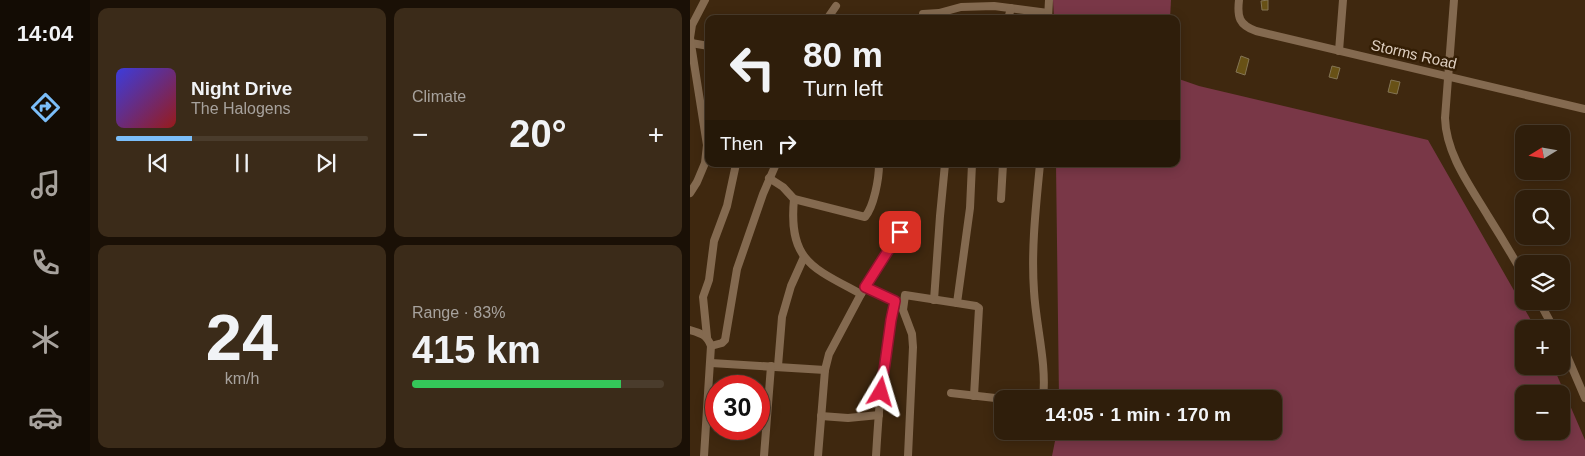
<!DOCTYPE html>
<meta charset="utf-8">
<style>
body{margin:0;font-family:Helvetica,sans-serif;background:#3b2b19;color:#f1f3f6;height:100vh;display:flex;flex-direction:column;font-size:19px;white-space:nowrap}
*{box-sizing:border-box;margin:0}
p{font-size:16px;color:#a7a29d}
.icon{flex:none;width:28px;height:28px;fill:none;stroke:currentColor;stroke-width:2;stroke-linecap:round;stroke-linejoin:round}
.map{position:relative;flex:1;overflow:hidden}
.side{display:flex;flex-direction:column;gap:8px;padding:8px;background:#1a1006;width:600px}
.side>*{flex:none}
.banner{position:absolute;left:15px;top:15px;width:475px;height:152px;border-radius:10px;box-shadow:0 2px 12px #0003,0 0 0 1px #4a3c2c;background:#2f1e0b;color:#f1f3f6;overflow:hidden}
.needle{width:32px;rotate:259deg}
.fabs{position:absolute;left:825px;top:125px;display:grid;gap:10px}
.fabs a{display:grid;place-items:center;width:55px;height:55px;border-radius:10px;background:#2f1e0b;box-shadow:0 2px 12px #0003,0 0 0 1px #4a3c2c;font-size:25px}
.speed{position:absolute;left:15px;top:375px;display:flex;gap:10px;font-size:25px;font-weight:700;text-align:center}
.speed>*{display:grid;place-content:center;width:65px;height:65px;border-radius:50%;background:#2f1e0b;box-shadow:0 2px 12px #0003,0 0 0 1px #4a3c2c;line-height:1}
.speed .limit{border:8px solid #d22;background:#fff;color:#111}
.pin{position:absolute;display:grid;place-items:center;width:42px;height:42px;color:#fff;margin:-21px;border-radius:10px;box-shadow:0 2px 8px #0006}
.me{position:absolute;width:55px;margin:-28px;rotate:7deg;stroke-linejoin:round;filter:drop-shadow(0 0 4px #0008)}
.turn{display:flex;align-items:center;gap:18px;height:105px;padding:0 15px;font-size:22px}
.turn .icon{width:65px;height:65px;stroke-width:2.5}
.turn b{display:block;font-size:35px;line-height:42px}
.then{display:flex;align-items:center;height:48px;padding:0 15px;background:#0003;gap:10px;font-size:19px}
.big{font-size:38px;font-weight:600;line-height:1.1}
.side .widget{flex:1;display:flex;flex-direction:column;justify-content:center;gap:8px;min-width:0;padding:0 18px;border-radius:10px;background:#3b2b19}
.side .dial{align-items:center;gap:0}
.dial b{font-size:65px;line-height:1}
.song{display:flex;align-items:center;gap:15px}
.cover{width:60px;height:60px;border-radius:8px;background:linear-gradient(135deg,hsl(240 70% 55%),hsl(0 70% 35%))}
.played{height:5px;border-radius:2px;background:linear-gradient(90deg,#7bbef9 30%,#4a3c2c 30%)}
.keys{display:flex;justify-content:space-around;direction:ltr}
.heat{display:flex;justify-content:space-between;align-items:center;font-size:28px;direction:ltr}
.charge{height:8px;border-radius:4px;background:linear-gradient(90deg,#34c759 83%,#4a3c2c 0)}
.side .tiles{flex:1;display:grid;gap:8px;grid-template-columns:repeat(2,1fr)}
.trip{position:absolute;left:304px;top:390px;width:288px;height:50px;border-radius:10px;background:#2f1e0b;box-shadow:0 2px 12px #0003,0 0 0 1px #4a3c2c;font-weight:600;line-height:50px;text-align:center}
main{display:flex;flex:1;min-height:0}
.dock{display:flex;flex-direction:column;width:90px;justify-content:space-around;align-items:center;background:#130c04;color:#a7a29d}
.dock .icon{width:35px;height:35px}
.dock .current{color:#7bbef9}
.dock b{font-size:22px;color:#f1f3f6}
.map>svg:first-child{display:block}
.green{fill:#793747;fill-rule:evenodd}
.building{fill:#685115;stroke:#847554}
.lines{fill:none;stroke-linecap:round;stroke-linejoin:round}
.street{stroke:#846a50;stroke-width:8}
.route-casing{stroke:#92132f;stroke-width:12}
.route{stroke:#e11d48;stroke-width:9}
.labels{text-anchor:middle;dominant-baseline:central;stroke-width:5;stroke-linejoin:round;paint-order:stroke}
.street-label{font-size:15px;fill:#dfd0c2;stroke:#341e05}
</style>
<main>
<nav class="dock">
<b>14:04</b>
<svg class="icon current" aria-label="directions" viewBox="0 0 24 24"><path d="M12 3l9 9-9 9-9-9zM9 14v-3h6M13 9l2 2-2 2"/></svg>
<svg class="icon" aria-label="music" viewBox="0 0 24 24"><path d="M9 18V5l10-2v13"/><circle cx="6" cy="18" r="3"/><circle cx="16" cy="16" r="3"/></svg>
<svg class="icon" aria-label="phone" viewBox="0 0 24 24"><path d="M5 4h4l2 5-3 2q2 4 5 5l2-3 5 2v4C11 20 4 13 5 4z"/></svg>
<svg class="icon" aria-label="climate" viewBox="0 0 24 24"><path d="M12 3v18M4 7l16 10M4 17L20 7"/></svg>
<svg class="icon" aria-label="car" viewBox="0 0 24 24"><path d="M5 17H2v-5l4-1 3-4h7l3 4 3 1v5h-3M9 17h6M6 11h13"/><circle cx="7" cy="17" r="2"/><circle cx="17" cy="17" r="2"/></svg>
</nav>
<section class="side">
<div class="tiles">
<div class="widget">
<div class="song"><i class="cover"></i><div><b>Night Drive</b><p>The Halogens</p></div></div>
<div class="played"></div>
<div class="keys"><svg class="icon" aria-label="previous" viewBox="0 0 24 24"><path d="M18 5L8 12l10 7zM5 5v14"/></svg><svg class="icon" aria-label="pause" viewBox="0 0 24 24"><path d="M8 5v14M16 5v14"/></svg><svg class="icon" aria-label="next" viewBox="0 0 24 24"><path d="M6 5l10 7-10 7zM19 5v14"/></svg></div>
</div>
<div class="widget"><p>Climate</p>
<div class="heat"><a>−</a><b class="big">20°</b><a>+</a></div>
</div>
<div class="widget dial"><b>24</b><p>km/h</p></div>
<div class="widget"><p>Range · 83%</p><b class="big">415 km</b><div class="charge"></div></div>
</div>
</section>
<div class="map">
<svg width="895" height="456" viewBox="0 0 895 456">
<rect width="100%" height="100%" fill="#3f280f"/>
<g class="green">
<polygon points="363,0 481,0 480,19 364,19"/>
<path d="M 486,78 L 509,86 L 738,140 L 846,329 L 834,329 L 834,366 L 863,366 L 895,440 L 895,456 L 362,456 L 367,431 L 582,431 L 582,399 L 369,399 L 366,164 L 486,164 ZM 834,394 L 871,394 L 871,431 L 834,431 Z"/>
</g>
<g class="building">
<polygon points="578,0 578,10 572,10 571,1"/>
<polygon points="551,56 559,59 555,75 546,72"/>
<polygon points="642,66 650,68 647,79 639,77"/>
<polygon points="701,80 710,82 707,94 698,92"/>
</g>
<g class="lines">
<g class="street">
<path d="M 549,0 C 547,17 549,25 566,31 L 895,109"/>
<path d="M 764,0 L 755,118 C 756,154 780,186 798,216 C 810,235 822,255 834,276"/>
<polyline points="233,14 249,13 271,7 304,6 358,13"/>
<polyline points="137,19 146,6"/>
<polyline points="318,19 321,8"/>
<polyline points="358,19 359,0"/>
<polyline points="1,43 19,46"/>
<polyline points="649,51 653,0"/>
<polyline points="282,164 280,208 267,303 286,306 289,308 284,396"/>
<path d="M 350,164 C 346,206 341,249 344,291 C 346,327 357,363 353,399"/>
<path d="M 79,178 L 93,187 L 104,199 C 98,261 123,268 171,294"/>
<polyline points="0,193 7,182 15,163 17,145 0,38 2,25 15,0"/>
<path d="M 104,199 L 175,217 C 184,206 189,179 189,164"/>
<polyline points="311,199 313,164"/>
<path d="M 175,287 L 204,300 L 205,302 C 193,352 189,405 186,456"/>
<polyline points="244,300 250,216 255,164"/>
<polyline points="849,301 864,329"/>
<path d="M 0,330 C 11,333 17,335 21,346 L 14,456"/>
<polyline points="17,337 13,297 19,280 24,241 37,206 46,164"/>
<polyline points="871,342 895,398"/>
<polyline points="21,346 32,343 35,340 47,269 73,194 86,164"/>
<polyline points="21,363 135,370"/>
<polyline points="88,366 92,317 101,286 114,257"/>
<polyline points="261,393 314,399"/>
<polyline points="131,416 158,418 189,415"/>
<polyline points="74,456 81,366"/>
<polyline points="128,456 135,370 139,354 171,294 218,220"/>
<polyline points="218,456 223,347 222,334 213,310 215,295 267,303"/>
</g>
</g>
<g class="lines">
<defs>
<polyline id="route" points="191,392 201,320 205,301 175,287 210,232"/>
</defs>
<use href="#route" class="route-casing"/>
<use href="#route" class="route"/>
</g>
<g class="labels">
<g class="street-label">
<text transform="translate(724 54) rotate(13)">Storms Road</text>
</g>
</g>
</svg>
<div class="fabs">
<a><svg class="needle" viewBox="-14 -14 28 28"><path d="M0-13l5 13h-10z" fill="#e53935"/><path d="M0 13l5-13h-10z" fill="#a7a29d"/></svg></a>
<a><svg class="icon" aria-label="search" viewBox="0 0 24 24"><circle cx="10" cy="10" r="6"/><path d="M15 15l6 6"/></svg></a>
<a><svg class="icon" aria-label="layers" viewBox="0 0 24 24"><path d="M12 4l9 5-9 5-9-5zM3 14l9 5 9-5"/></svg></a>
<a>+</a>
<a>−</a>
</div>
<div class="speed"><div class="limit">30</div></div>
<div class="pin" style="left:210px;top:232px;background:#d93025"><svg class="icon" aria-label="arrive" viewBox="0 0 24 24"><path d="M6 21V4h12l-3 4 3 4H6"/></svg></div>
<svg class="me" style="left:191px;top:392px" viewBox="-20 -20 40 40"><path d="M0-17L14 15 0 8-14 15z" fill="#e11d48" stroke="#fff" stroke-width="4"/></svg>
<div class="trip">14:05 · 1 min · 170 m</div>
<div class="banner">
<div class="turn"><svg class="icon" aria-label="left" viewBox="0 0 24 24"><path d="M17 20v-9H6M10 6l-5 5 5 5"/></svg><div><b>80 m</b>Turn left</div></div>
<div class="then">Then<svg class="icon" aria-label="right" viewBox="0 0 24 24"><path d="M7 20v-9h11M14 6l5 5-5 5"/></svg></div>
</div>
</div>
</main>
